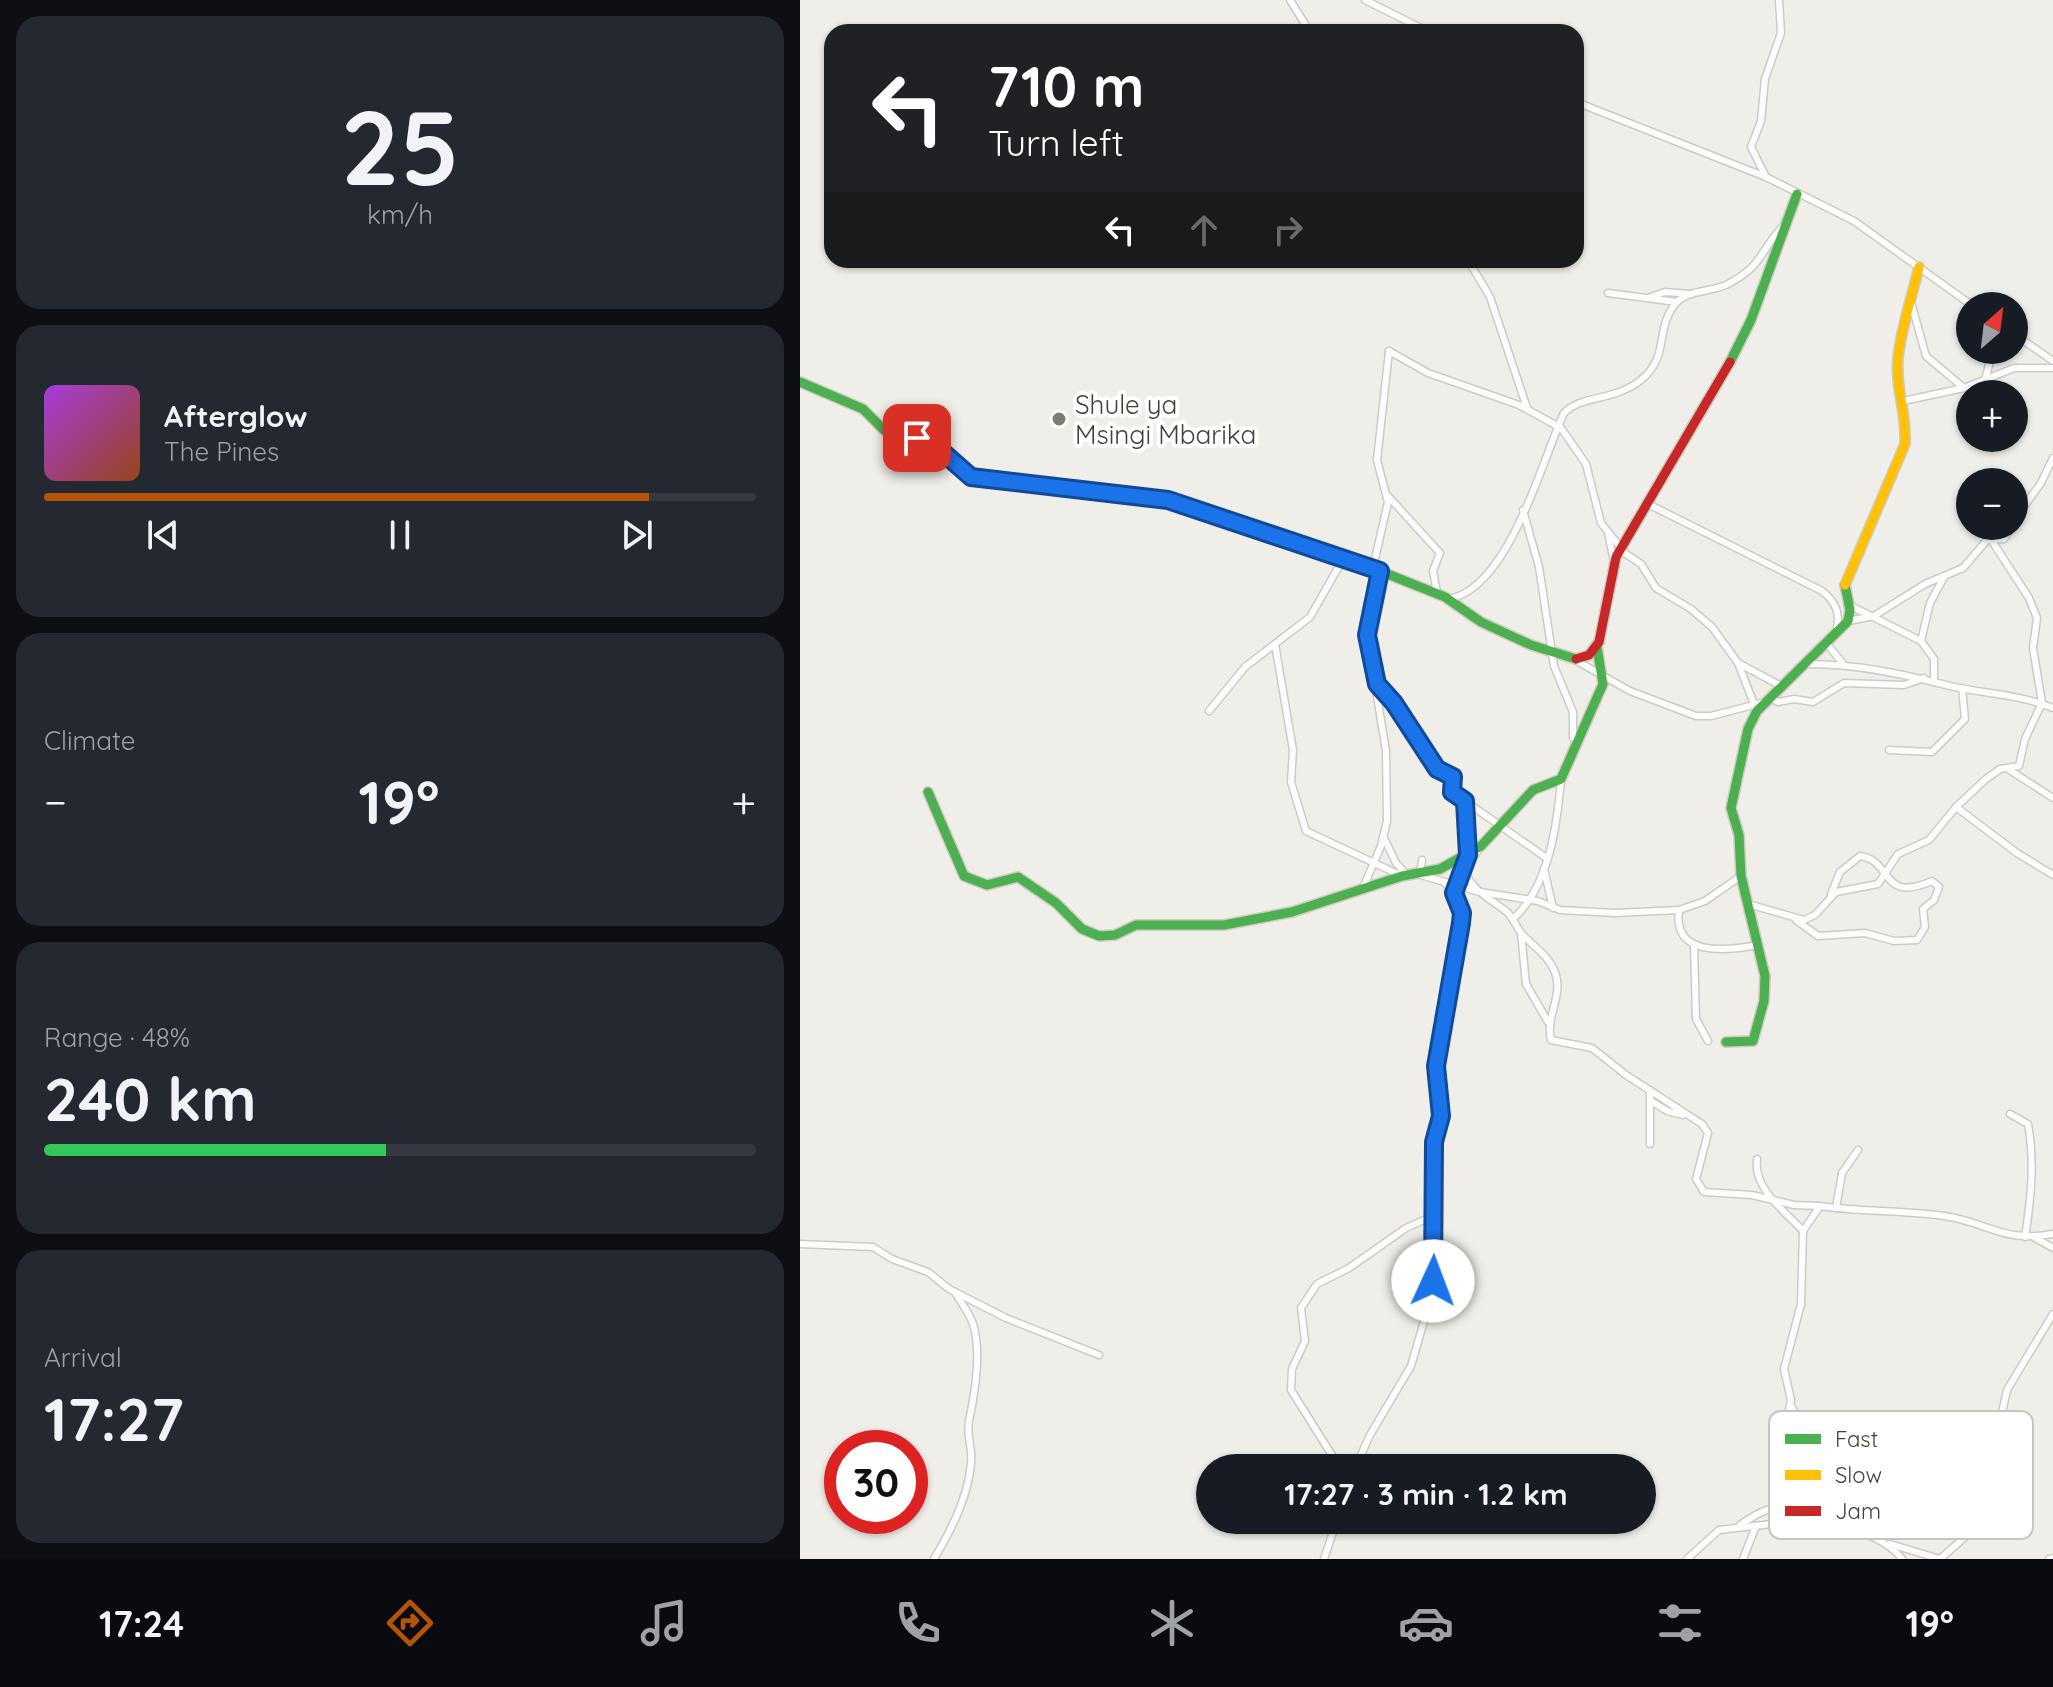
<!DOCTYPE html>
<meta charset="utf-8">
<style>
body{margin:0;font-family:Quicksand,sans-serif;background:#242831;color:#f1f3f6;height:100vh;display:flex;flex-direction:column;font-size:30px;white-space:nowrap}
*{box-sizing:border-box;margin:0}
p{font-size:26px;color:#9ea1a6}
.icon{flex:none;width:44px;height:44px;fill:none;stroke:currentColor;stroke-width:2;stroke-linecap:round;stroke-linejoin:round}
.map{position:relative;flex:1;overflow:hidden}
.drawer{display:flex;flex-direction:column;gap:16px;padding:16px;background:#0d0f14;width:800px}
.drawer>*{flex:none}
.guide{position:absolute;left:24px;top:24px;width:760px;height:244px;border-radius:24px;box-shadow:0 2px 6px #0004;background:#202124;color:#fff;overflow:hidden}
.needle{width:52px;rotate:28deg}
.tools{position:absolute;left:1156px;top:292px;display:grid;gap:16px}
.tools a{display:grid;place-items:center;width:72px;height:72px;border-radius:50%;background:#171b24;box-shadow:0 2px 6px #0004;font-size:40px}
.speed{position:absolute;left:24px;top:1430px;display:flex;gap:16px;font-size:40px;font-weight:700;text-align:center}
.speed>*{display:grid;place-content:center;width:104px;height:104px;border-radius:50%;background:#171b24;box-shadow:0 2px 6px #0004;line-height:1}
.speed .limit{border:12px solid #d22;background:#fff;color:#111}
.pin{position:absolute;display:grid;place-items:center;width:68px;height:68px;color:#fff;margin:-34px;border-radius:16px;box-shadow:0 4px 12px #0006}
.me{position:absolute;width:88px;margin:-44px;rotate:2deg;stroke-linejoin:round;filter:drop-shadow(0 0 6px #0008)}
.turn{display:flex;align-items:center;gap:28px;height:168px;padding:0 32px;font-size:36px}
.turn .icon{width:104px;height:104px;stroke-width:2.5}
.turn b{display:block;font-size:56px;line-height:68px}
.lanes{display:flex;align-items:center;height:76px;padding:0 32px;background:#0003;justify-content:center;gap:40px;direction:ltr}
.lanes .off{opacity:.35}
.big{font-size:60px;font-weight:700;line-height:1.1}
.drawer .card{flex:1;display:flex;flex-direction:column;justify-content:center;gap:12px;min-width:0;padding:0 28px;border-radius:24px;background:#242831}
.drawer .dial{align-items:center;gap:0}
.dial b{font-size:104px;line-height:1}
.song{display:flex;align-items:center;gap:24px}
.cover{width:96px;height:96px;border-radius:12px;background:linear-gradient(135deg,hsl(280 70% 55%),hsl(20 70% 35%))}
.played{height:8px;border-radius:4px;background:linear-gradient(90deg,#b45309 85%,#363941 85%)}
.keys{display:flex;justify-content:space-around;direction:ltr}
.heat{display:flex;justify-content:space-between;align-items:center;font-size:44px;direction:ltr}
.charge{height:12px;border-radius:6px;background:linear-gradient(90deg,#34c759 48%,#363941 0)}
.trip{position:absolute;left:396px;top:1454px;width:460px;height:80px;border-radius:40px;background:#171b24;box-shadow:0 2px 6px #0004;font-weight:700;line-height:80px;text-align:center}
.dock{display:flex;height:128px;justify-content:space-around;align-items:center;background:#090b0e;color:#9ea1a6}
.dock .icon{width:56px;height:56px}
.dock .selected{color:#b45309}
.dock b{font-size:36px;color:#f1f3f6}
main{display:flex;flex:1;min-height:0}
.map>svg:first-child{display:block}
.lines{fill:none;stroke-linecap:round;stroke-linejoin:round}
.street-casing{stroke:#cdcbc6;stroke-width:9}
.fast-casing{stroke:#cecbc0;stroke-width:12}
.slow-casing{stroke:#cecbc0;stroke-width:12}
.jam-casing{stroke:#cecbc0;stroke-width:12}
.street{stroke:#fdfcfc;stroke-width:6}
.fast{stroke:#4caf50;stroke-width:9}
.slow{stroke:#ffc107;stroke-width:9}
.jam{stroke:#c62828;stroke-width:9}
.route-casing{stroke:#114b97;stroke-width:20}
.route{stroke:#1a73e8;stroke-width:14}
.poi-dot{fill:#807c74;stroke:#fff;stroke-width:3}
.labels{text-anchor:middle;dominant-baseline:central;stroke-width:8;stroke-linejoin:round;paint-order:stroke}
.poi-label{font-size:26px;fill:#443f35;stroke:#fff;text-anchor:start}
.key{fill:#fff;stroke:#c7c5c2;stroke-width:2}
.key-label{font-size:22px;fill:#443f35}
</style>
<main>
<section class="drawer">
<div class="card dial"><b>25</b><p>km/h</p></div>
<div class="card">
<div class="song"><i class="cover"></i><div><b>Afterglow</b><p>The Pines</p></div></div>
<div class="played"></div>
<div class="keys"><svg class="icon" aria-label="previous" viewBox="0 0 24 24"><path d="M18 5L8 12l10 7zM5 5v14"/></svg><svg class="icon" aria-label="pause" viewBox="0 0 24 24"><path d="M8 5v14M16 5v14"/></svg><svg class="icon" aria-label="next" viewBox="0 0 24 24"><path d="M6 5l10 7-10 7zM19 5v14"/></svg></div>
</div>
<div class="card"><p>Climate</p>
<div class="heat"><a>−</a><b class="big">19°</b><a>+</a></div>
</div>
<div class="card"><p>Range · 48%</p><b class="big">240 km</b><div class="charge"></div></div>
<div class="card"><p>Arrival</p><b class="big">17:27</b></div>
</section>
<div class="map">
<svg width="1253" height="1559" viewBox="0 0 1253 1559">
<rect width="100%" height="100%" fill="#efeee8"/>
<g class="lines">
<defs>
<g id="street">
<polyline points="490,0 510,32"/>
<polyline points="565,0 629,32"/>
<polyline points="776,102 966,177 1054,221 1173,306"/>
<polyline points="966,177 951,147 961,121 965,79 981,33 979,0"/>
<polyline points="668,260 690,297 727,408"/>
<polyline points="808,293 877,302"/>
<polyline points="848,298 865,292 891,294"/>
<polyline points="1112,306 1126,356 1164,388"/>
<polyline points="1214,334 1253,361"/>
<polyline points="589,351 628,373 719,405 761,428 786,464 801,523 821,548"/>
<polyline points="1185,380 1193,350"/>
<polyline points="1103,401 1164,388 1214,368 1253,368"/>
<polyline points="587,495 640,553 633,571 637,593"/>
<path d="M 848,504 L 1022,591 C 1036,602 1041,614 1036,632"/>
<polyline points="723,510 739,567 754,666 773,712 773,738"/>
<polyline points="1214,520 1241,483 1253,458"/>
<polyline points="808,532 814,562"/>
<polyline points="820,550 841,564 856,588 891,609 912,627 938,663 983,687"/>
<polyline points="573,568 588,502 577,460 589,351"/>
<path d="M 648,599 C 708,590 741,463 764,413 C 783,394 813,402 841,380 C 870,356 855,329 875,304 C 887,290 910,292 926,285 C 965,265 958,252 984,225"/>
<polyline points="1049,605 1121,641 1134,659 1134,681"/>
<polyline points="1048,621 1074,616 1125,584 1163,568 1187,540 1204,539 1211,526"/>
<polyline points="1121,641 1130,603 1144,577"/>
<polyline points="475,644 493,750 491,782 506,831 602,876"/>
<polyline points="1027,644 1044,665"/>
<polyline points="775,660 830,691 896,716 911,716 965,702"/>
<polyline points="938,663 954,704"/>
<path d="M 1008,664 C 1058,664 1102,674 1150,686 C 1185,694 1218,694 1253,708"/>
<path d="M 577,684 C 605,712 620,758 653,777 L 652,792 L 745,857"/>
<polyline points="971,698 978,702 994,699 1013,702 1044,683 1104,685 1124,678"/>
<polyline points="409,711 445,667 510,617 538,568 548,561"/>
<polyline points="1089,750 1132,752 1165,719 1162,688"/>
<polyline points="1208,769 1253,798"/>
<polyline points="665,801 667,856"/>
<polyline points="1156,807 1217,853 1253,875"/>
<polyline points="584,838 596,863 607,875"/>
<path d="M 679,849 L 665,869 C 669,890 693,900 708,913 C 714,920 717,928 722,934 C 734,947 748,955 755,972 C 764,995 745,1017 751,1040 L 792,1048 L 826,1075 L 902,1124 L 908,1133 L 896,1179 L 904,1192 L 952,1195 L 994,1205 L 1018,1206"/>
<polyline points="744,869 753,908"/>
<polyline points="617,874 680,892 738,901 760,910 815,913 879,910 905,901 941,876"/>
<polyline points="620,874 622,860"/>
<polyline points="563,888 581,846 587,821 586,751 567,635 580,571"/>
<polyline points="948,904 1004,920 1015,915 1036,892 1078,884 1098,854 1129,840 1156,807 1186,779 1200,769 1219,766 1225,739 1242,703 1233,648 1237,618 1229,598 1190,538"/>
<path d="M 879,910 C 872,957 926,951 958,945"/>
<path d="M 713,919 C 749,886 757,827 761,779"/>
<path d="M 996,920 L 1018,936 L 1065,933 L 1094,941 L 1117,940 L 1125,927 L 1123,909 L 1134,900 L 1139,887 L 1132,881 C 1080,904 1093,860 1060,856 L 1040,872 L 1031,894"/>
<polyline points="721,933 726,984 748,1022"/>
<polyline points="894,945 896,1019 908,1041"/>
<polyline points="851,1101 867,1111 883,1115"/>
<path d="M 1210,1114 L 1228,1124 C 1235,1162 1231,1198 1225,1237"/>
<polyline points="850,1144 850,1090"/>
<path d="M 957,1159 C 953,1189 985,1211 1003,1231"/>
<polyline points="1036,1208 1042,1173 1058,1150"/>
<polyline points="1235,1238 1253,1248"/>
<polyline points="0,1244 73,1247 92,1259 128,1272 149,1289 206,1318 299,1355"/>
<polyline points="991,1406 1013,1443 1047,1527"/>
<polyline points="982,1444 999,1472 1000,1482 983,1505"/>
<polyline points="540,1468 491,1390 492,1369 505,1341 501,1308 517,1284 549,1268 606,1228 633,1216"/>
<polyline points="555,1468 570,1435 611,1366 633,1290 634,1142 641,1116 636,1066 662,916 654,893 644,882"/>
<path d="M 940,1525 C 959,1512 974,1503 998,1509"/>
<polyline points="1090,1544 1140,1559"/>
<path d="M 134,1559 C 151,1530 168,1498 171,1463 C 173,1449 166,1435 169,1421 C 175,1393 182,1352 173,1324 C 169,1312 161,1303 155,1292"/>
<polyline points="524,1559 537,1520"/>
<polyline points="887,1559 919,1530 1014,1519"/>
<polyline points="943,1559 956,1526"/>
<path d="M 1102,1559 C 1075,1523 1009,1529 990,1499 L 982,1444 L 991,1400 L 984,1369 L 1001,1304 L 1003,1231 L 1020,1206 C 1061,1212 1103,1210 1144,1216 C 1188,1222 1202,1243 1253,1234"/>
<polyline points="1140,1559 1165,1537 1190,1435 1201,1417 1207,1390 1253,1314"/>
<polyline points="1249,1559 1253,1558"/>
</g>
<g id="fast">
<polyline points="930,362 951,320 997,194"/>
<polyline points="0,382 63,409 84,430 134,445 171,477 368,500 580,571 645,597 681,622 731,645 776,659"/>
<polyline points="128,792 164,876 187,885 218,877 256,903 282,929 299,936 315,935 336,925 424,925 492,912 602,876 640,869 681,846 733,790 761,779 803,684 797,647"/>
<polyline points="926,1042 953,1041 964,1001 965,976 941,876 939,835 931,808 948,729 957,711 1048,621 1050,610 1045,585"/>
</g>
<path id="slow" d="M 1045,585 L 1105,444 C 1107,413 1095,388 1098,358 C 1101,328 1112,297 1119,267"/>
<polyline id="jam" points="776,659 789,655 799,642 816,557 930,362"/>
</defs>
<use href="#street" class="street-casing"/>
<use href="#fast" class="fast-casing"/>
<use href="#slow" class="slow-casing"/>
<use href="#jam" class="jam-casing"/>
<use href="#street" class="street"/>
<use href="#fast" class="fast"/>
<use href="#slow" class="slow"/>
<use href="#jam" class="jam"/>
</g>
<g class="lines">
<defs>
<polyline id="route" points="117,438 138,448 171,477 368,500 580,571 567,635 577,684 594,703 637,769 653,777 652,792 665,801 668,855 654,893 662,913 661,923 636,1066 641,1116 634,1142 633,1281"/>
</defs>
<use href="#route" class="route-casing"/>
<use href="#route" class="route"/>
</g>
<circle class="poi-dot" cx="259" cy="419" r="8"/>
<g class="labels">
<g class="poi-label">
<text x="275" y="404">Shule ya<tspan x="275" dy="30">Msingi Mbarika</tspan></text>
</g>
</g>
<rect x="969" y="1411" width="264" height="128" rx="12" class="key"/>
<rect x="985" y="1434" width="36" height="10" fill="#4caf50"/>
<rect x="985" y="1470" width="36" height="10" fill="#ffc107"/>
<rect x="985" y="1506" width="36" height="10" fill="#c62828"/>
<g class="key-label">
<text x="1035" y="1447">Fast</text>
<text x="1035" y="1483">Slow</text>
<text x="1035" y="1519">Jam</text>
</g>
</svg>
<div class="tools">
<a><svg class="needle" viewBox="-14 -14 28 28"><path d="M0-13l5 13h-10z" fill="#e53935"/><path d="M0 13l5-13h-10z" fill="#9ea1a6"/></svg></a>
<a>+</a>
<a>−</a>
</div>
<div class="speed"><div class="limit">30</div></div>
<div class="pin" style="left:117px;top:438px;background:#d93025"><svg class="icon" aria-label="arrive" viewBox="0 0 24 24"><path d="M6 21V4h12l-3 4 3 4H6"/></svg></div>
<svg class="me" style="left:633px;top:1281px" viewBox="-20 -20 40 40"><circle r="19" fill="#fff"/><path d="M0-13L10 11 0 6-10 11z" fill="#1a73e8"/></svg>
<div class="trip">17:27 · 3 min · 1.2 km</div>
<div class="guide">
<div class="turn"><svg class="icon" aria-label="left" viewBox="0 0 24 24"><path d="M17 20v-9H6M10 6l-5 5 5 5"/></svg><div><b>710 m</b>Turn left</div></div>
<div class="lanes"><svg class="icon" aria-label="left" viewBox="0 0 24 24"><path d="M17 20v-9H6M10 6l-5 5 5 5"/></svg><svg class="icon off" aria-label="ahead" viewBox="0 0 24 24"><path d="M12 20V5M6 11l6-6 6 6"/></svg><svg class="icon off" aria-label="right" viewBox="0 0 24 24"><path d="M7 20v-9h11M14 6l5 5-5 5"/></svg></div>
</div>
</div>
</main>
<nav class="dock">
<b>17:24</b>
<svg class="icon selected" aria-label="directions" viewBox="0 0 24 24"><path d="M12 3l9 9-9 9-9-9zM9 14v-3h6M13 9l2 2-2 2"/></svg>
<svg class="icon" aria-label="music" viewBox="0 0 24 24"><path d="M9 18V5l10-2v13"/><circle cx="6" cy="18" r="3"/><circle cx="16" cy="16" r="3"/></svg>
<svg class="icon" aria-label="phone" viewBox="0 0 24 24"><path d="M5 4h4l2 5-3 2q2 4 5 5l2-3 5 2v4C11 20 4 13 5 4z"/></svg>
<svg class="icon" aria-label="climate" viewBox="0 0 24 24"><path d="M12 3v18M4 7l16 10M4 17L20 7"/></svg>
<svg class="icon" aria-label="car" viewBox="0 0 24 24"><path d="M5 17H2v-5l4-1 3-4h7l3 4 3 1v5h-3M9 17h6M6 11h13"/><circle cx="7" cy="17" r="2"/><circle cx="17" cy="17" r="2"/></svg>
<svg class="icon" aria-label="filters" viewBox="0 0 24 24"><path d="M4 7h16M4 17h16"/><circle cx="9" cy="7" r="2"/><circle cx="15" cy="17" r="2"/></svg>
<b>19°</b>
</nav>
